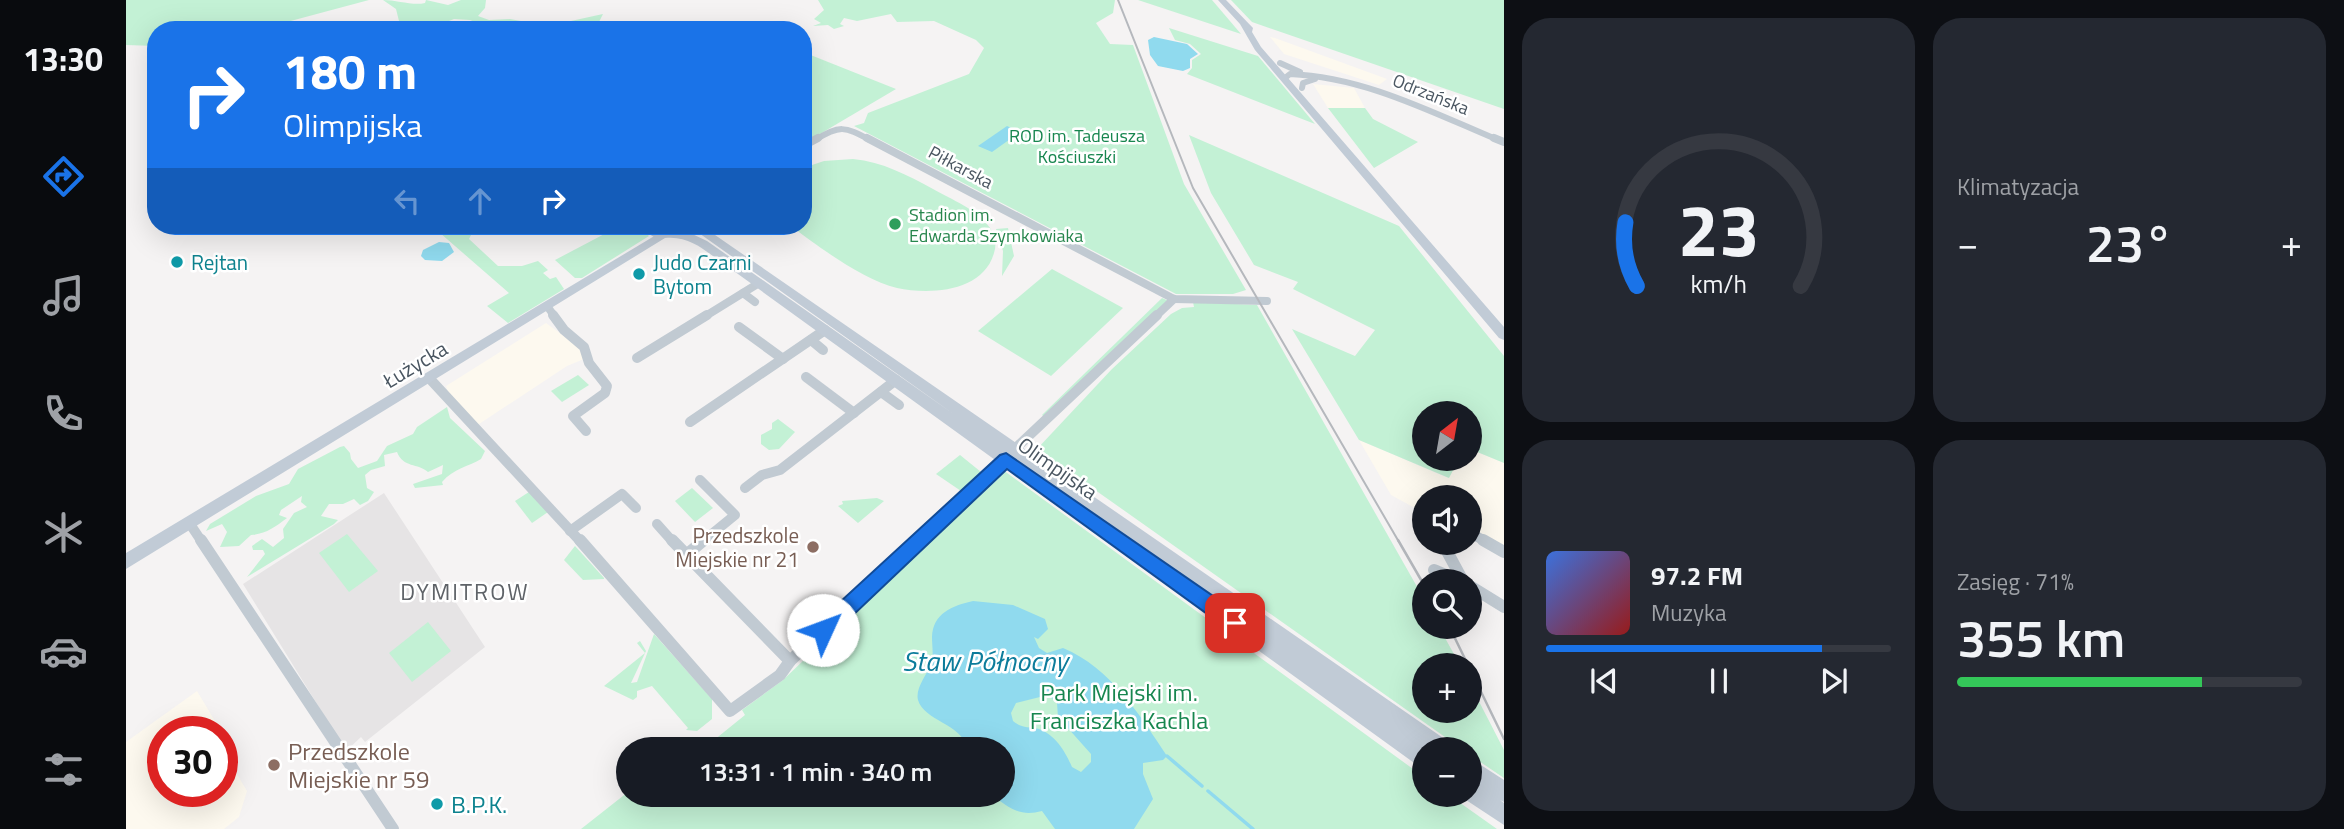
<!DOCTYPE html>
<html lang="pl">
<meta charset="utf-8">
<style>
body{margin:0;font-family:"Titillium Web",sans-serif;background:#242831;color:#f1f3f6;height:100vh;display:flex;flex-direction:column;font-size:26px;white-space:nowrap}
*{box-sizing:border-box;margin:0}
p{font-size:23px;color:#9ea1a6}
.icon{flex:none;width:38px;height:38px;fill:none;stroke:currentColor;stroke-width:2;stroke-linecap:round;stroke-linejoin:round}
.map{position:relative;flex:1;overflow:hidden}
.details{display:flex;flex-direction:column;gap:18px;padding:18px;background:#0d0f14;width:840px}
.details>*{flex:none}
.hud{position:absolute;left:21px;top:21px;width:665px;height:214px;border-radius:28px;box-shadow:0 7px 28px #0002;background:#1a73e8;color:#fff;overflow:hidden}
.needle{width:46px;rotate:31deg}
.fabs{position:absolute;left:1286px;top:401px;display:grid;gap:14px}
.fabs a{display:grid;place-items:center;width:70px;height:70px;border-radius:50%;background:#171b24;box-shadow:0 7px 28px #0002;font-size:35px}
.speed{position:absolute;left:21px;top:716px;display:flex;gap:14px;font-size:35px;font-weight:700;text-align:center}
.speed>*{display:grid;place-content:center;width:91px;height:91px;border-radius:50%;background:#171b24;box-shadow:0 7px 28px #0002;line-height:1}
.speed .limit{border:10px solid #d22;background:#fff;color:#111}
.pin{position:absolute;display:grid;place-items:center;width:60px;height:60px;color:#fff;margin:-30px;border-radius:14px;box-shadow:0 4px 10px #0006}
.me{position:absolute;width:77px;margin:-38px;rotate:47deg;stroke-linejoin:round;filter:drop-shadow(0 0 5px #0008)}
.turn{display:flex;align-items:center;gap:24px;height:147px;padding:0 21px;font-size:32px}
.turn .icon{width:91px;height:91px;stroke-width:2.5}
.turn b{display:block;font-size:49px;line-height:60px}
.lanes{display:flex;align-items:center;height:66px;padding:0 21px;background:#0003;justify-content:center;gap:35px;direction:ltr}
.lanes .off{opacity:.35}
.big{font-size:52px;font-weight:600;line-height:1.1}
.details .widget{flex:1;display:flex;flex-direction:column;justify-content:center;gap:10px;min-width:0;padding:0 24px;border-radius:28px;background:#242831}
.details .dial{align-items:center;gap:0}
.dial svg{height:182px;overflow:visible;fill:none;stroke:#363941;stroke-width:7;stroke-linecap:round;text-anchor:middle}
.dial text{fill:#f1f3f6;stroke:none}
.song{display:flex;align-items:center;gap:21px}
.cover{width:84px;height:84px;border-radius:10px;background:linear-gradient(135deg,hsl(220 70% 55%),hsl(0 70% 35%))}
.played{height:7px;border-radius:4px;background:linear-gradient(90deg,#1a73e8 80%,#363941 80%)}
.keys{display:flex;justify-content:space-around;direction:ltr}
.heat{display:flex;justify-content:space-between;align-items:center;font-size:38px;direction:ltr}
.charge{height:10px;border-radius:5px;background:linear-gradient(90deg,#34c759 71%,#363941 0)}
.details .tiles{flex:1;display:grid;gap:18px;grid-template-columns:repeat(2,1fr)}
.trip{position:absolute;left:490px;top:737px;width:399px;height:70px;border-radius:35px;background:#171b24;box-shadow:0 7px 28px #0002;font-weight:600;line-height:70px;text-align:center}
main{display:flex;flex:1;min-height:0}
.tabs{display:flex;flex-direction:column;width:126px;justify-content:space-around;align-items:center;background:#090b0e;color:#9ea1a6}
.tabs .icon{width:49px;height:49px}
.tabs .selected{color:#1a73e8}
.tabs b{font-size:32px;color:#f1f3f6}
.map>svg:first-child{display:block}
.commercial{fill:#fdf9ef}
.education{fill:#e6e4e5}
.green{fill:#c3f1d5}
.water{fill:#90daee;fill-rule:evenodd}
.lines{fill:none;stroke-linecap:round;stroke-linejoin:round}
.stream{stroke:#90daee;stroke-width:3.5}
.street-far3{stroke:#c1cad2;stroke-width:6}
.street-far2{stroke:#c1cad2;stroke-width:8}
.street-far1{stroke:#c1cad2;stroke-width:10}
.street{stroke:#c1cad2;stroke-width:12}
.secondary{fill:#c1cbd6;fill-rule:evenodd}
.tram-far1{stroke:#b5b8bd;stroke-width:2}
.tram{stroke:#b5b8bd;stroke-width:2.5}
.route{fill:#1a73e8;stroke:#114b97;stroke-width:2}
.leisure-dot{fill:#2e9e5b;stroke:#fff;stroke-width:2.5}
.culture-dot{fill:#0f9aa8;stroke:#fff;stroke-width:2.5}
.education-dot{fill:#8d6e63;stroke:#fff;stroke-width:2.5}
.labels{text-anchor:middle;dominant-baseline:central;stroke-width:5;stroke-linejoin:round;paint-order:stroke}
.far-street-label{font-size:18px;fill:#4a5661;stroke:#fff}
.far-park-label{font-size:18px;fill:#17864f;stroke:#fff}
.far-leisure-label{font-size:18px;fill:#27864d;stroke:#fff;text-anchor:start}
.culture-label{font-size:21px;fill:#0d838f;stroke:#fff;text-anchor:start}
.street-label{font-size:21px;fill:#4a5661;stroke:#fff}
.education-label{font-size:21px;fill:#785e54;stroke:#fff;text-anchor:end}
.neighbourhood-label{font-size:23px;letter-spacing:2px;fill:#5f6368;stroke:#fff}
.near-park-label{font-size:24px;fill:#17864f;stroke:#fff}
.near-education-label{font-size:24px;fill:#785e54;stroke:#fff;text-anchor:start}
.near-culture-label{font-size:24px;fill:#0d838f;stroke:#fff;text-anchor:start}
.near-water-label{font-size:28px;font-style:italic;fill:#0c7c9b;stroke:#fff}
</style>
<main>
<nav class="tabs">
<b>13:30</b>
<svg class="icon selected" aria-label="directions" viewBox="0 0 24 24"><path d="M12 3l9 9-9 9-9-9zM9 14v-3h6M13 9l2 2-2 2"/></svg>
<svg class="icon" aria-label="music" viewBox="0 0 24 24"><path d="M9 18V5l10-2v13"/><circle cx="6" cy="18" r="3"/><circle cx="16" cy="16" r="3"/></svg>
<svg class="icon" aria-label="phone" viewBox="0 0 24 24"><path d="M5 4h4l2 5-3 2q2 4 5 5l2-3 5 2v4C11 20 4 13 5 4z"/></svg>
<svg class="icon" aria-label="climate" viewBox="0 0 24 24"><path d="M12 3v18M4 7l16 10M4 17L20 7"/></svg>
<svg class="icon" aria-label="car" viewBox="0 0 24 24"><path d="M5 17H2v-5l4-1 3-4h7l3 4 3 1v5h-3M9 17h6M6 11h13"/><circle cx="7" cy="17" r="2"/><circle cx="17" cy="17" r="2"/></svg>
<svg class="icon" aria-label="filters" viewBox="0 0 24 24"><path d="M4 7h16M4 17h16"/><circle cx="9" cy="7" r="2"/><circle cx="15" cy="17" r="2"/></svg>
</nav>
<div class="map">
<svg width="1378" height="829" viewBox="0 0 1378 829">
<rect width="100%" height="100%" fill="#f5f3f3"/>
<g class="commercial">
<polygon points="1144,37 1149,38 1261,79 1253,85 1158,54"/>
<polygon points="1187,84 1228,88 1239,108 1202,108"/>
<polygon points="420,323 453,347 458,359 441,366 350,426 324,397 320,386"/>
<polygon points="1233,440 1322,478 1333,459 1344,458 1344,449 1378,463 1378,556 1344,537 1344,497 1298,497 1298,513 1265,495"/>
<polygon points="71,691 95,731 37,732 37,791 96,791 96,733 103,744 99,754 121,791 113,817 98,829 0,829 0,742"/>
</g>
<polygon class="education" points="258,493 359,647 239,742 235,737 220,751 117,584"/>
<g class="green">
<polygon points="0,0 243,0 131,30 30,30 30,46 0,45"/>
<path d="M 257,0 C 271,0 287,6 299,3 L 300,0 L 322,5 L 335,0 L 360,0 L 359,8 L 352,16 L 363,20 L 384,19 L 422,26 L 477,14 L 469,30 L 369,30 L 344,20 L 328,19 L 308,27 L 310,30 L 280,30 L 274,25 L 270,9 Z"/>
<polygon points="692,0 989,0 987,13 970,23 984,44 1007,45 1058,184 1120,290 1107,294 1050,294 728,126 738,123 742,113 843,74 858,48 850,40 808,21 771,22 765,14 731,21 718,18 714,24 718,26 708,29 702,25 687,26 695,23 688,19 698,10"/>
<polygon points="1012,0 1086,0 1115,34"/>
<polygon points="1105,0 1378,0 1378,109 1126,22"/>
<polygon points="1043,28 1132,56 1189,124 1061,74 1066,68 1066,60 1075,54 1064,44 1049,40"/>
<polygon points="677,52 770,89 677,144"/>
<polygon points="1202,108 1239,108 1247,119 1292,142 1248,168"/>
<polygon points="1063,135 1273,226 1378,356 1378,463 1344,449 1344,413 1298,413 1298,458 1333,459 1323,478 1233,440 1166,329 1229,356 1249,330 1167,289 1172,282 1128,265 1085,193"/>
<path d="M 727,159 C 757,162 781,175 807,189 C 826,200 851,209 864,228 C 869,235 871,244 868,253 C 857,292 804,295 771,288 C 737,280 693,247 665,226 L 677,226 L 677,168 L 698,161 Z"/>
<polygon points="306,226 362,226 346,233 343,239 372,266 396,266 412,261 422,270 417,273 424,279 430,277 438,289 382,323 361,306 383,293"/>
<polygon points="482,226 513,226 523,236 456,278 449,278 429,260 486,230"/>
<polygon points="882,228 888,256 876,276 877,251 870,229"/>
<polygon points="926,269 997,308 925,376 852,331"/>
<polygon points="1036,298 1045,302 922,420 916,415"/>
<polygon points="1067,302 1131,305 1298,599 1298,626 1313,627 1334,665 1298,665 1298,710 1344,710 1344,684 1378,750 1378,778 1344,755 1344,749 1336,749 911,449 986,369 1045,314 1056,308 1068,307"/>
<polygon points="452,375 463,385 436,402 425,391"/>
<path d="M 321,407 L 324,418 L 359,451 L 355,459 C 342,467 328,468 316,482 L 317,485 L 289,488 L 287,484 L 316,474 L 317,465 L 302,472 C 292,463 277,468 271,452 L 258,455 L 259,466 L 245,470 L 239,475 L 241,488 L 248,492 L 242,501 L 234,505 L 228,499 L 217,504 L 203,504 L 195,516 L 212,520 L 208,524 L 121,577 L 139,554 L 137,550 L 127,550 L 126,546 L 136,539 L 147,547 L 158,538 L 157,529 L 168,513 L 181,507 L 175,502 L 176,496 L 155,510 L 153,515 L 161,518 C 149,527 140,534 125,535 L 113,546 L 94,547 L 101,532 L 96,524 L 80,531 L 84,524 L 130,496 L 163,484 L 172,469 L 214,447 L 218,446 L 224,453 L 225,459 L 232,468 L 251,461 L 261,446 L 287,434 L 291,427 Z"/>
<polygon points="652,419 669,432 653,449 643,450 635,444 635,435 646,429 646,423"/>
<polygon points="834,455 855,472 835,491 810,474"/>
<polygon points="877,470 1298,777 1298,794 1323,795 1371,829 455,829 502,792 877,794 877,749 577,749 619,715 616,710 657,680"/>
<polygon points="566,488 587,508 569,522 549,501"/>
<polygon points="403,492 422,512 406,523 389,501"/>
<polygon points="751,498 758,501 732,523 712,506 717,504 716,501"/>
<polygon points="221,534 252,571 223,592 193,553"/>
<polygon points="449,546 478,578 478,579 457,580 438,560"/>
<polygon points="302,622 325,651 286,682 263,653"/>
<polygon points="528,634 586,699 586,719 571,731 560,730 562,728 526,686 511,691 511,697 507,700 478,686 519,653 511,643 514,641 520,651 505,683 511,682"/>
</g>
<g class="water">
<polygon points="1028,37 1061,44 1072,54 1064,59 1064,68 1057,71 1032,66 1024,55 1022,40"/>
<polygon points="881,126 894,132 866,152 852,146"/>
<polygon points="313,242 323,243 328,252 316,261 299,260 295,256 297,250"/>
<path d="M 847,601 L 887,605 L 919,619 L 922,629 L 912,639 L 908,637 L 913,648 L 921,653 L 937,648 C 985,668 1013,714 1041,756 L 1037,760 L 1017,763 L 1017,774 L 1027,799 L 1008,829 L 929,829 L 916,811 C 894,817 883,808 866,795 L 877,794 L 877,749 L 842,749 C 835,723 798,721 792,700 C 789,688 801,675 805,664 C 808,656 806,646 806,637 C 807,613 826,606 847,601 ZM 922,695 L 931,703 L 932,717 L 965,754 L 965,762 L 955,772 L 946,767 C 940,753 930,735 913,729 C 903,726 897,729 887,721 L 885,713 L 890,703 Z"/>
</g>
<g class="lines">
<g class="stream">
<polyline points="1041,756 1076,786"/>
<polyline points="1082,791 1127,829"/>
</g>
<g class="street-far3">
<polyline points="1154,63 1174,72"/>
<path d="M 1159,78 L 1164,74 C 1238,77 1305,112 1372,140"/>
<polyline points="1176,88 1177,83 1189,79"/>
<path d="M 689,140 C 714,125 718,126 744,140"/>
</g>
<g class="street-far2">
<polyline points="741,138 1048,299 1141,301"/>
<polyline points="1368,138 1378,142"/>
<polyline points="677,146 692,138"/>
<polyline points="518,226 534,236"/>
<polyline points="617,293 629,302"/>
<polyline points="421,306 429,317"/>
<polyline points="578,317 633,283"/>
<polyline points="1029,317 1048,299"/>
</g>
<g class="street-far1">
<polyline points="427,315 438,330 458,347 463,363 481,386 479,393 447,416 460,431"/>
<polyline points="613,327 657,359"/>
<polyline points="685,340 697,350"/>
<polyline points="511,358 581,315"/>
<polyline points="680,377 728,413"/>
<polyline points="304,379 455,542"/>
<polyline points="755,392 773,405"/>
<polyline points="564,422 699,330"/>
<polyline points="574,480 609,515 576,542"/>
<polyline points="619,488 636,475 654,470 770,380"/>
<polyline points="64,524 76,542"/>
<polyline points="531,524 547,542"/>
<polyline points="444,531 496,494 510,508"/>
<polyline points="1344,533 1361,542"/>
<polyline points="790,542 1031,315"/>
</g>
<g class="street">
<polyline points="75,540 267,829"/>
<polyline points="454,540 604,711 654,675 664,661 792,540"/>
<polyline points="546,540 664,661"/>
<polyline points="1357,540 1378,552"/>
<polyline points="1316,542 1337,581"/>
<polyline points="559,556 578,540"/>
<polyline points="1308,570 1334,581"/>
<polyline points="1344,586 1378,607"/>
</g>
<g class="secondary">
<polygon points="1092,0 1100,0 1127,28 1126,32 1135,47 1378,327 1378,340 1373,338 1129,50 1114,24"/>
<path d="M 563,226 L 576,226 L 1323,742 L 1326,749 L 1298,749 L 1298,767 L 1291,765 L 587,256 C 572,245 559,236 539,238 L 0,569 L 0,553 L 540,229 L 562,232 L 581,241 L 829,415 Z"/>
<polygon points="1344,758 1378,780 1378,802 1374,800 1378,803 1378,825 1337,798 1336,794 1344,794 1344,781 1349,783 1344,780"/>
</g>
<polyline class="tram-far1" points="992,0 1067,188 1273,542"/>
<g class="tram">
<polyline points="1272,540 1298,585"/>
<polyline points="1323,626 1378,739"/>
</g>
</g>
<polygon class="route" points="880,453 1116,616 1119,623 1116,629 1109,632 1102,629 881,469 704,637 697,640 690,637 687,630 690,624 874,455"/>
<circle class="leisure-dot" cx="769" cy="224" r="7"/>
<g class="culture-dot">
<circle cx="51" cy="262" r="7"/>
<circle cx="513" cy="274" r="7"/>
<circle cx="311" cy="804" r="7"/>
</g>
<g class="education-dot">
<circle cx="687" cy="547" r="7"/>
<circle cx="148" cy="765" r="7"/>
</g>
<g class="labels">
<g class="far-street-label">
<text transform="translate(1305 94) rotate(22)">Odrzańska</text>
<text transform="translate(835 167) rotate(28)">Piłkarska</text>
</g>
<g class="far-park-label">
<text x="951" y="135">ROD im. Tadeusza<tspan x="951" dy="21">Kościuszki</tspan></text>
</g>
<g class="far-leisure-label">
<text x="783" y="214">Stadion im.<tspan x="783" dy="21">Edwarda Szymkowiaka</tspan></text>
</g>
<g class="culture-label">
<text x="65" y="262">Rejtan</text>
<text x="527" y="262">Judo Czarni<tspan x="527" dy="24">Bytom</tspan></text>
</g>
<g class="street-label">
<text transform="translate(289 364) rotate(-31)">Łużycka</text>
<text transform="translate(932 468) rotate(35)">Olimpijska</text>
</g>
<g class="education-label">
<text x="673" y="535">Przedszkole<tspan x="673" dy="24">Miejskie nr 21</tspan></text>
</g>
<g class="neighbourhood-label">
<text x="339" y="591">DYMITROW</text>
</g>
<g class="near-park-label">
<text x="993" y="692">Park Miejski im.<tspan x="993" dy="28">Franciszka Kachla</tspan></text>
</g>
<g class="near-education-label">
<text x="162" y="751">Przedszkole<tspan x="162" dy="28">Miejskie nr 59</tspan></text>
</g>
<g class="near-culture-label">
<text x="325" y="804">B.P.K.</text>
</g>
<g class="near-water-label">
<text x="859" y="660">Staw Północny</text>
</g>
</g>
</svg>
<div class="fabs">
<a><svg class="needle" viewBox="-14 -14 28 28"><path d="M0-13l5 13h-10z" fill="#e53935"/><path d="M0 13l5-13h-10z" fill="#9ea1a6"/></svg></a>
<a><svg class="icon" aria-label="sound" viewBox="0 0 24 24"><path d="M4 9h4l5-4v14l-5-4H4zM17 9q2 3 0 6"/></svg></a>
<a><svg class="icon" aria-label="search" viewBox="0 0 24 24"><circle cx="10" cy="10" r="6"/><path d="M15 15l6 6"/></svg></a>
<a>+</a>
<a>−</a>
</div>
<div class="speed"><div class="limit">30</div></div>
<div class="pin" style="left:1109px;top:623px;background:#d93025"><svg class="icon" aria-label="arrive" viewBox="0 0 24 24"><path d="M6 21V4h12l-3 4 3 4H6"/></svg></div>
<svg class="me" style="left:697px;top:630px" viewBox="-20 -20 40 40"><circle r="19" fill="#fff"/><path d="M0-13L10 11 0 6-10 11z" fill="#1a73e8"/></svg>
<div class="trip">13:31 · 1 min · 340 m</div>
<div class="hud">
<div class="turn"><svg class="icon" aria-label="right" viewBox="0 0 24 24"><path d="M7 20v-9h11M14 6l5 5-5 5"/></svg><div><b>180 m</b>Olimpijska</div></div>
<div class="lanes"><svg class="icon off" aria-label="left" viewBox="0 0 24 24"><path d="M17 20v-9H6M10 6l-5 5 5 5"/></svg><svg class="icon off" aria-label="ahead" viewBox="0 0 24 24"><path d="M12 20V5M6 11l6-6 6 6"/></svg><svg class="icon" aria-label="right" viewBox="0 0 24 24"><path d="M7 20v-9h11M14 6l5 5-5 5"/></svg></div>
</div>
</div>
<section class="details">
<div class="tiles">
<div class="widget dial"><svg viewBox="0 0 100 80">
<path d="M14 69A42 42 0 1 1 86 69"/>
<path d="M14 69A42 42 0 0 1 9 41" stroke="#1a73e8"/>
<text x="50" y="56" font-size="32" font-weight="700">23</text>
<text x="50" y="72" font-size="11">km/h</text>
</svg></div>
<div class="widget"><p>Klimatyzacja</p>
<div class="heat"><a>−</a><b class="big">23°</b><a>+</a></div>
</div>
<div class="widget">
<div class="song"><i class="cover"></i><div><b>97.2 FM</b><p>Muzyka</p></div></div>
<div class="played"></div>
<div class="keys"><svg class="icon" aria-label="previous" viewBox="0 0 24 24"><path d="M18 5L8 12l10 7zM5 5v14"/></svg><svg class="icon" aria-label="pause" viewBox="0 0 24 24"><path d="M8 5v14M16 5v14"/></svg><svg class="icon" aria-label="next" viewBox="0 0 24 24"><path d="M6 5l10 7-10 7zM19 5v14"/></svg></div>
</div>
<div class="widget"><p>Zasięg · 71%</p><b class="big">355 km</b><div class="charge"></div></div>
</div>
</section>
</main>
